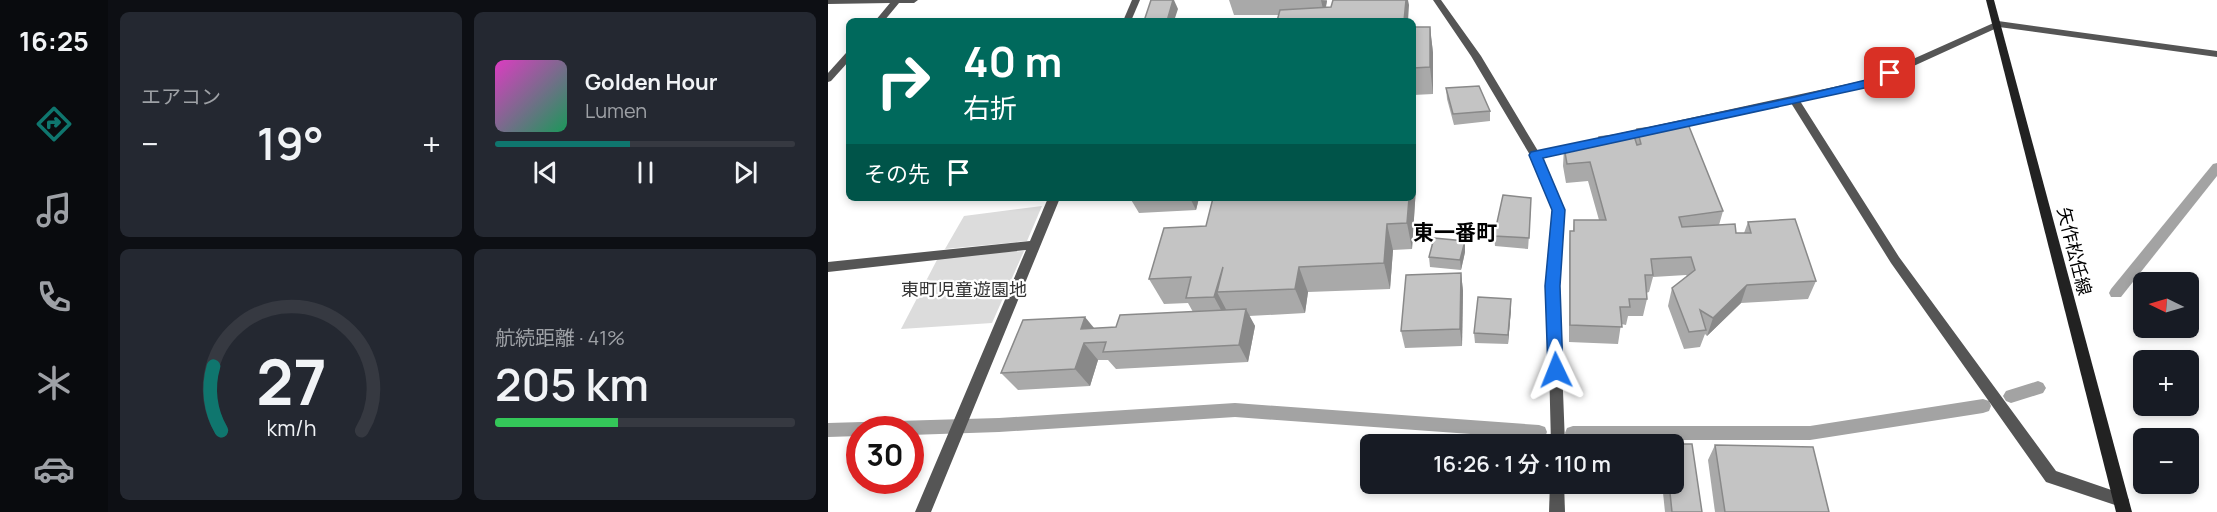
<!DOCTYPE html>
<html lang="ja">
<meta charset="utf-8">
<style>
body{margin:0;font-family:Manrope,"Noto Sans JP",sans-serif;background:#242831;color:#f1f3f6;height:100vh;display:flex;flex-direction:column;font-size:22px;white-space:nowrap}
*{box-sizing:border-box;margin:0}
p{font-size:20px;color:#9ea1a6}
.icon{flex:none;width:33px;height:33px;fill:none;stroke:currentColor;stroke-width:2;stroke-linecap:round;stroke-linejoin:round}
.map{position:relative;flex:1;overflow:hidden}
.drawer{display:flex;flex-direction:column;gap:12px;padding:12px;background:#0d0f14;width:720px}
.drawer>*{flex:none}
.guide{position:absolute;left:18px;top:18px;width:570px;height:183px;border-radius:9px;box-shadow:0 3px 9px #0003;background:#00695c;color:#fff;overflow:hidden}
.needle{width:39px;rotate:275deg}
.fabs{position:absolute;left:1305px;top:272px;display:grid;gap:12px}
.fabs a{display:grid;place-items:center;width:66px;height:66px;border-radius:9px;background:#171b24;box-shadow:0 3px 9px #0003;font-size:30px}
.speed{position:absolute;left:18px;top:416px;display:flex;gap:12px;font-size:30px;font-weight:700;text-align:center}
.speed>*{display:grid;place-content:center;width:78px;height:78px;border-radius:50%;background:#171b24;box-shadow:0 3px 9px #0003;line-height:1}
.speed .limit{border:9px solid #d22;background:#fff;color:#111}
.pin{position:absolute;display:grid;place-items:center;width:51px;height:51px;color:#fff;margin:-26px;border-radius:12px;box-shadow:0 3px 9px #0006}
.me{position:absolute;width:66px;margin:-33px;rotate:358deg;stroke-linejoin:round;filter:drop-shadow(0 0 4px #0008)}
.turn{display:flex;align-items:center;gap:21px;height:126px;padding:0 18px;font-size:27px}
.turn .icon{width:78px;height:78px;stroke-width:2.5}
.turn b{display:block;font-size:42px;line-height:51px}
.then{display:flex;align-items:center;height:57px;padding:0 18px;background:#0003;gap:12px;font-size:22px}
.big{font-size:45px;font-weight:600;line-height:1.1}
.drawer .tile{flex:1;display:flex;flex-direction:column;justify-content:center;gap:9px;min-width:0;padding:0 21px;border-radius:9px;background:#242831}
.drawer .dial{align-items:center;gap:0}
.dial svg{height:156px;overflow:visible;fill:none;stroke:#363941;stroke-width:7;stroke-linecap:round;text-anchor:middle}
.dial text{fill:#f1f3f6;stroke:none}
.song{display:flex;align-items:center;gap:18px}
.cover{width:72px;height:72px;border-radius:9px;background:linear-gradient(135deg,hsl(310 70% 55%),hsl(150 70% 35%))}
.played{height:6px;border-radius:3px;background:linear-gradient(90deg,#0f766e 45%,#363941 45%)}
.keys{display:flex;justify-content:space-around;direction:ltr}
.heat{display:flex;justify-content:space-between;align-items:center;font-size:33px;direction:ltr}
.charge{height:9px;border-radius:4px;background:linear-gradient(90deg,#34c759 41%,#363941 0)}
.drawer .tiles{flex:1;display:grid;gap:12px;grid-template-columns:repeat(2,1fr)}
.trip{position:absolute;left:532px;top:434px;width:324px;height:60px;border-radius:9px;background:#171b24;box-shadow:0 3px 9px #0003;font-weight:600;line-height:60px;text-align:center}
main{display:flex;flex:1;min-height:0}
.dock{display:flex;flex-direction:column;width:108px;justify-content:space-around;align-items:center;background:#090b0e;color:#9ea1a6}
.dock .icon{width:42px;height:42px}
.dock .current{color:#0f766e}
.dock b{font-size:27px;color:#f1f3f6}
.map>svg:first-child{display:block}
.green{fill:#dcdcdc}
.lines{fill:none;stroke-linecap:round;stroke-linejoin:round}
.stream{fill:#a3a3a3;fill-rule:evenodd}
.street{fill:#555;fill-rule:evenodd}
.secondary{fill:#222;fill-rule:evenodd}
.wall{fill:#a9a9a9}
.shaded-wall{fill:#898989}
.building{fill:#c4c4c4;stroke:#898989;stroke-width:1.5}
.route{fill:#1a73e8;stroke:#114b97;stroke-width:1.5}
.labels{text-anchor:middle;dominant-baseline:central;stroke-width:4.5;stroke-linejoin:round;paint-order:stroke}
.street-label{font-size:18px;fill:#000;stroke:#fff}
.park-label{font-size:18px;fill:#333;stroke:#fff}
.quarter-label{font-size:21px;font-weight:bold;fill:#000;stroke:#fff}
</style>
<main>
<nav class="dock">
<b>16:25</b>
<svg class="icon current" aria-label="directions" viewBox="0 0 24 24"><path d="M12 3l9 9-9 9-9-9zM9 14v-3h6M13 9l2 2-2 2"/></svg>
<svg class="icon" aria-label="music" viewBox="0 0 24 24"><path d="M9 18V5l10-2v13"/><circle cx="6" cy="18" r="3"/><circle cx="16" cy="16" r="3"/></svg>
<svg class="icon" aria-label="phone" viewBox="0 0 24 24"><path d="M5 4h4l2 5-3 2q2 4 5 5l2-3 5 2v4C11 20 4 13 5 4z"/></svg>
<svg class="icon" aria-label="climate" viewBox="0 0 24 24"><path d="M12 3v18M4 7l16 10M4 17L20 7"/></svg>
<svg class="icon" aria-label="car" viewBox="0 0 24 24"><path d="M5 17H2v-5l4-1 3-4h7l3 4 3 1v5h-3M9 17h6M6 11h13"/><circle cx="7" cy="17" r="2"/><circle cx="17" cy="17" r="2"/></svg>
</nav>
<section class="drawer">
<div class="tiles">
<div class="tile"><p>エアコン</p>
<div class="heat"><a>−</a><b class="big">19°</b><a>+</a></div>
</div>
<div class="tile">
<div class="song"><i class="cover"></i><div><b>Golden Hour</b><p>Lumen</p></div></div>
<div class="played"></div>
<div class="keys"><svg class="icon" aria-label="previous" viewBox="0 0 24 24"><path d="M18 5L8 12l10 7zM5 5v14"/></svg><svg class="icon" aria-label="pause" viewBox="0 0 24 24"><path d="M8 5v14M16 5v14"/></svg><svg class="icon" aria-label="next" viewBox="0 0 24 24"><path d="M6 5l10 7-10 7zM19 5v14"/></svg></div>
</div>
<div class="tile dial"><svg viewBox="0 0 100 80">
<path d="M14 69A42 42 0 1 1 86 69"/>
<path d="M14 69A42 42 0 0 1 10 36" stroke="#0f766e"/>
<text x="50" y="56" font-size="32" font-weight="700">27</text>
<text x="50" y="72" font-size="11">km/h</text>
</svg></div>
<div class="tile"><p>航続距離 · 41%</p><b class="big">205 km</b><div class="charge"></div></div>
</div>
</section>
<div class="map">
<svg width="1389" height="512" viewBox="0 0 1389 512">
<rect width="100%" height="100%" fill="#fff"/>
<g class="green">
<polygon points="214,206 199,241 117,249 136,216"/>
<polygon points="196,251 164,323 73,329 111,256"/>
</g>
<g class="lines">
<g class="stream">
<polygon points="1389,163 1389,176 1293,297 1283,297 1281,293 1283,289 1385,164"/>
<polygon points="1210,381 1215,383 1218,388 1215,393 1183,403 1178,401 1175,396 1178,391"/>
<polygon points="1155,399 1161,401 1163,406 1161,411 1155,413 982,440 745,440 739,438 737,433 739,428 745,426 982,426"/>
<polygon points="407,403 711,425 717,427 719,432 717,437 711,439 407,417 171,432 82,435 82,429 32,429 32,436 0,437 0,423 171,418"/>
</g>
<g class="street">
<polygon points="0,0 90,0 86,3 71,3 56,21 47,21 62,3 0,4"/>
<polygon points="304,0 312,0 303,21 295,21"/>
<polygon points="605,0 613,0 653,56 710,151 1038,80 1170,21 1389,51 1389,57 1171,27 1044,85 972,101 1071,257 1228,471 1298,495 1301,500 1298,505 1293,507 1218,482 1063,263 963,103 713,157 736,210 731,286 737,444 723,444 719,286 724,210 702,155 643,56"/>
<polygon points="21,52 21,61 3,81 0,82 0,73 18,53"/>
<polygon points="220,198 232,198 103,512 87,512 198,250 0,272 0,262 202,241"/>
<polygon points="722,483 736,483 737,512 721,512"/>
</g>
<polygon class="secondary" points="1158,0 1166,0 1304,512 1288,512"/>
</g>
<g class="wall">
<polygon points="401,0 499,0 498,8 581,5 450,15 406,15"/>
<polygon points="585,27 602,27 605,53 605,94 585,95"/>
<polygon points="618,88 662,111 662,121 626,125 619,99"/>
<polygon points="809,129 895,211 891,225 908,233 916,233 920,222 988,281 980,299 913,303 879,336 877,334 872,347 856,349 840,306 844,288 859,276 858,275 825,277 821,292 818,293 819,299 815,316 800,316 798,325 793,324 790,344 741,342 741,249 742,231 745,231 746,220 771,220 760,181 738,183 735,166 736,147 770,143 771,137 807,139"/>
<polygon points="588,187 584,249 565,250 562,289 480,292 477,313 421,316 427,326 420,362 288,369 280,360 270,360 262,386 190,390 173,373 267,328 288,327 365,312 360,303 336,304 321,279 378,226"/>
<polygon points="302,198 371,198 368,210 311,213"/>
<polygon points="703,208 700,249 667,246 666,236"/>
<polygon points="637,241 637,252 633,270 602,267 601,257"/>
<polygon points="633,273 635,291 634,346 577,348 573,331"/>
<polygon points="683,309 680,344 647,343 646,333"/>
<polygon points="887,445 1001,512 887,512 880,460"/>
<polygon points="834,483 846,483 874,512 837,512"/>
</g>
<g class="shaded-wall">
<polygon points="345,0 346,0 350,9 346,21 339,21"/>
<polygon points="493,0 499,1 496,14"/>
<polygon points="578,0 580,0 581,5 580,21 576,21"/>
<polygon points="602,27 605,53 605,94 602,67"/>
<polygon points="585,171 588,187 584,249 579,223 581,198 585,198"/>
<polygon points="362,198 371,198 368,210"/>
<polygon points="559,224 565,250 562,289 556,263"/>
<polygon points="637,241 637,252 633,270 632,260"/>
<polygon points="395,267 389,292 401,315 399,321 386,297"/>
<polygon points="471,267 480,292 477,313 467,289"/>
<polygon points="633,273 635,291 634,346 632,329"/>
<polygon points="919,285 913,303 879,336 885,318"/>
<polygon points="683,299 683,309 680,344 680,335"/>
<polygon points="418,309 427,326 420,362 411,345"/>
<polygon points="257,317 271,334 253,329"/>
<polygon points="256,343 270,360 262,386 247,369"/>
</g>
<g class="building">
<polygon points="323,0 345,0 339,21 316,21"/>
<polygon points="505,0 578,0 576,21 449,21 452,10 503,7"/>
<polygon points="585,27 602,27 602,67 585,68"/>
<polygon points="651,86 662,111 625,114 618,88"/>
<polygon points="860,124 895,211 851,217 854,227 907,224 908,233 923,233 920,222 967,219 988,281 919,285 885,318 872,310 878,330 861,332 844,288 867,270 863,257 823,259 825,275 817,275 819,299 801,299 802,307 792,307 794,327 742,325 742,231 746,231 746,220 778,220 762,162 739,164 736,147 772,142 771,137 805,133 809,145 813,144 809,129"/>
<polygon points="675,195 703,198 701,238 666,236"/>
<polygon points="385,198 581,198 579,223 559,224 556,263 471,267 467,289 389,292 395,267 386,297 358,298 363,277 321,279 336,228 378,226"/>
<polygon points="606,238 637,241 632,260 601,257"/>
<polygon points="633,273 632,329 573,331 578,275"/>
<polygon points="650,297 683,299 680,335 646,333"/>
<polygon points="418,309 411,345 275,352 278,342 256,343 247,369 173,373 195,320 257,317 253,329 288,327 292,315"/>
<polygon points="846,444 864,444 874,512 844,512 841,483 846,483"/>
<polygon points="887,445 985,447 1001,512 897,512"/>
</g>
<polygon class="route" points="1062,70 1068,73 1066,76 1041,87 715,158 737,210 732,286 735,370 733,375 728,377 722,375 720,370 717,286 724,210 701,155 703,152 967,97 1038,80"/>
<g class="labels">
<g class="street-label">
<text transform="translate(1247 251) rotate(76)">矢作松任線</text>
</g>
<g class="park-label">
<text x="136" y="289">東町児童遊園地</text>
</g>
<g class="quarter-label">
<text x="627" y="232">東一番町</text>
</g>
</g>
</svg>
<div class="fabs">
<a><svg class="needle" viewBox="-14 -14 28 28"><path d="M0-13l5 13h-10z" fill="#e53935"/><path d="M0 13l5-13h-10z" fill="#9ea1a6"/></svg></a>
<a>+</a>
<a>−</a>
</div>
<div class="speed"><div class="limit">30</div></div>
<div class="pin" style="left:1062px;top:73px;background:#d93025"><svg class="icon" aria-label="arrive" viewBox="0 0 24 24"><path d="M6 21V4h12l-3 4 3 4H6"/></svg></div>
<svg class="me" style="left:728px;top:370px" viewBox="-20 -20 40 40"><path d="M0-17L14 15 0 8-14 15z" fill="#1a73e8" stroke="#fff" stroke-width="4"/></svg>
<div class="trip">16:26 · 1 分 · 110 m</div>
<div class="guide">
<div class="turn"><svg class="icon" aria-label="right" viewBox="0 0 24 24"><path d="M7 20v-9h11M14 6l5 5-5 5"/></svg><div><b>40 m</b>右折</div></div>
<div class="then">その先<svg class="icon" aria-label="arrive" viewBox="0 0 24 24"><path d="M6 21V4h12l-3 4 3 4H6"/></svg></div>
</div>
</div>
</main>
